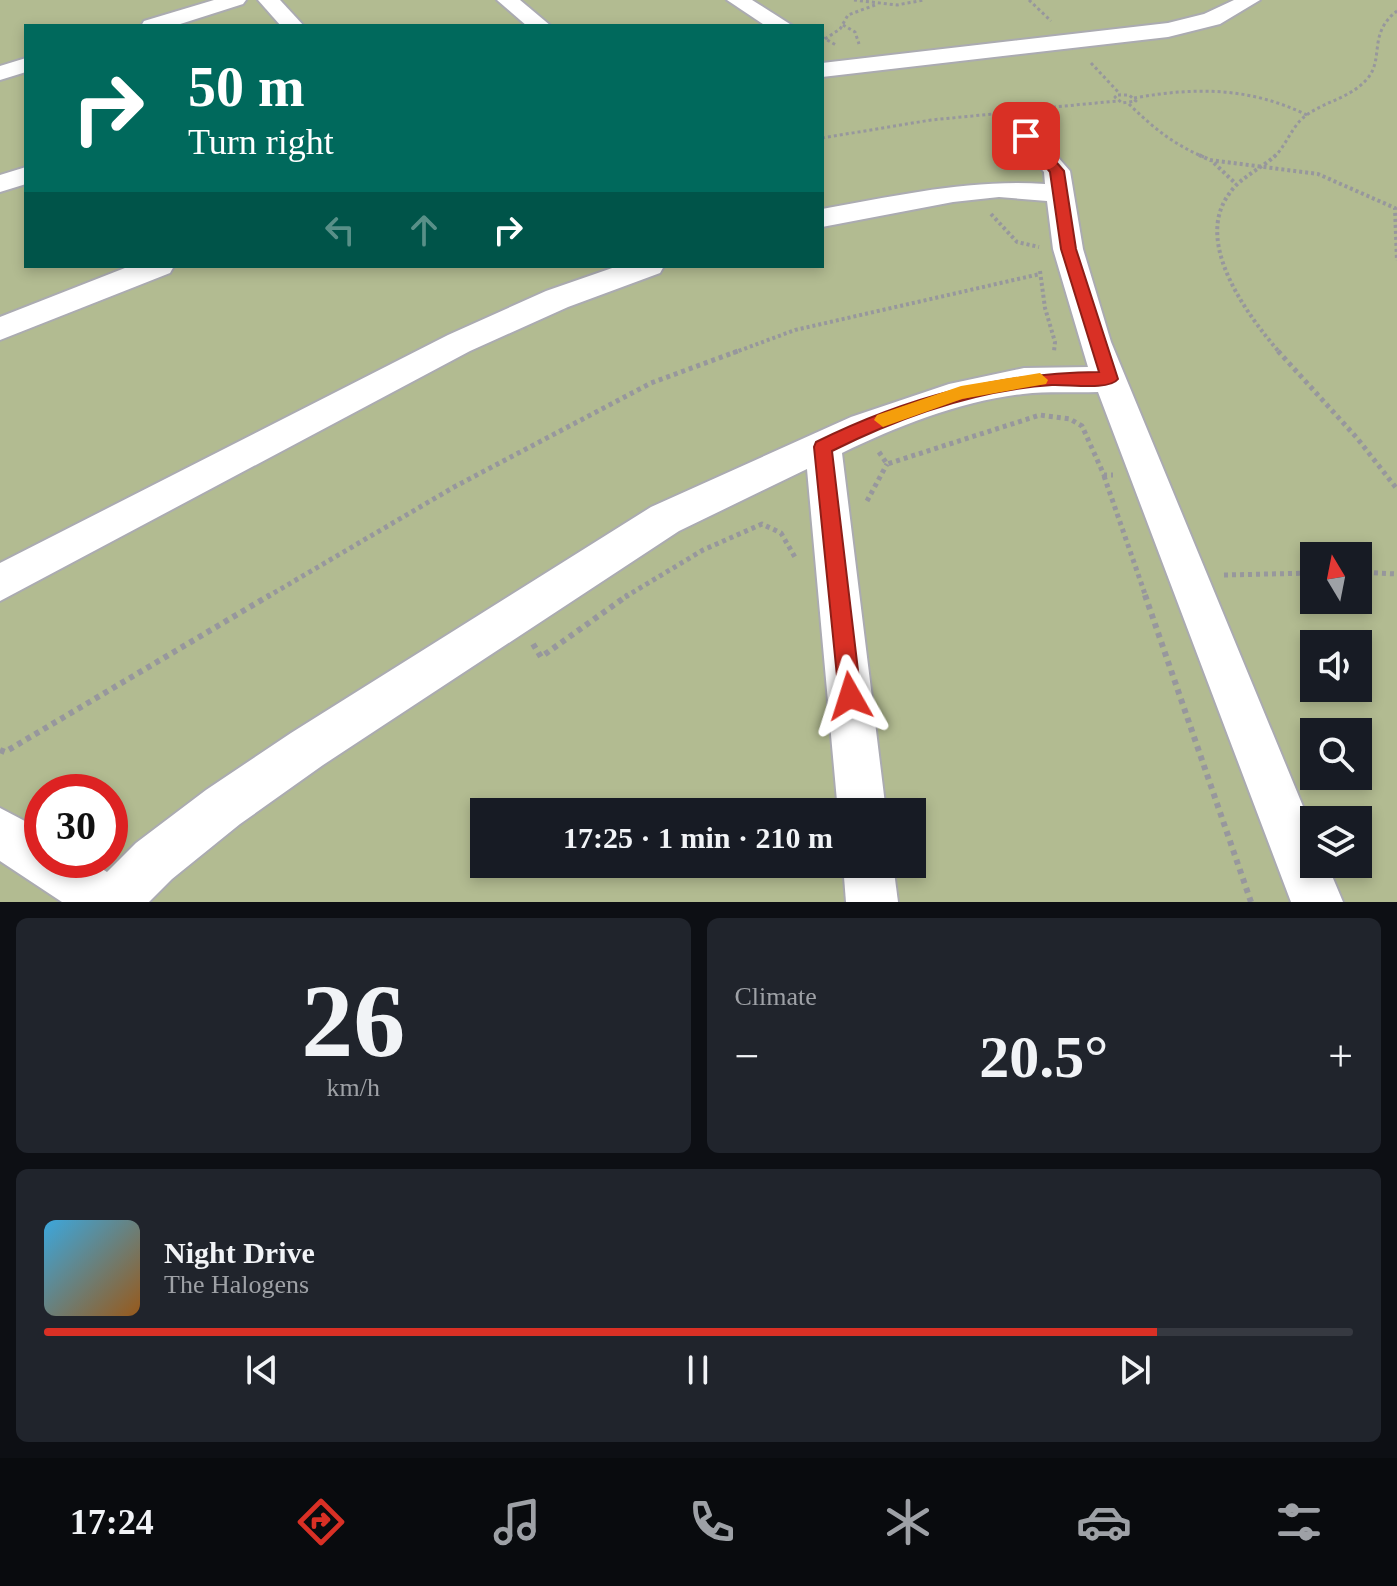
<!DOCTYPE html>
<meta charset="utf-8">
<style>
body{margin:0;font-family:Georgia,serif;background:#20242c;color:#f1f3f6;height:100vh;display:flex;flex-direction:column;font-size:30px;white-space:nowrap}
*{box-sizing:border-box;margin:0}
p{font-size:26px;color:#9ea1a6}
.icon{flex:none;width:44px;height:44px;fill:none;stroke:currentColor;stroke-width:2;stroke-linecap:round;stroke-linejoin:round}
.map{position:relative;height:902px;overflow:hidden}
.details{display:flex;flex-direction:column;gap:16px;padding:16px;background:#0d0f14;flex:1}
.details>*{flex:none}
.banner{position:absolute;left:24px;top:24px;width:800px;height:244px;border-radius:0px;box-shadow:0 4px 12px #0003;background:#00695c;color:#fff;overflow:hidden}
.needle{width:52px;rotate:350deg}
.fabs{position:absolute;left:1300px;top:542px;display:grid;gap:16px}
.fabs a{display:grid;place-items:center;width:72px;height:72px;border-radius:0px;background:#171b24;box-shadow:0 4px 12px #0003;font-size:40px}
.speed{position:absolute;left:24px;top:774px;display:flex;gap:16px;font-size:40px;font-weight:700;text-align:center}
.speed>*{display:grid;place-content:center;width:104px;height:104px;border-radius:50%;background:#171b24;box-shadow:0 4px 12px #0003;line-height:1}
.speed .limit{border:12px solid #d22;background:#fff;color:#111}
.pin{position:absolute;display:grid;place-items:center;width:68px;height:68px;color:#fff;margin:-34px;border-radius:16px;box-shadow:0 4px 12px #0006}
.me{position:absolute;width:88px;margin:-44px;rotate:354deg;stroke-linejoin:round;filter:drop-shadow(0 0 6px #0008)}
.turn{display:flex;align-items:center;gap:28px;height:168px;padding:0 32px;font-size:36px}
.turn .icon{width:104px;height:104px;stroke-width:2.5}
.turn b{display:block;font-size:56px;line-height:68px}
.lanes{display:flex;align-items:center;height:76px;padding:0 32px;background:#0003;justify-content:center;gap:40px;direction:ltr}
.lanes .off{opacity:.35}
.big{font-size:60px;font-weight:700;line-height:1.1}
.details .card{flex:1;display:flex;flex-direction:column;justify-content:center;gap:12px;min-width:0;padding:0 28px;border-radius:12px;background:#20242c}
.details .dial{align-items:center;gap:0}
.dial b{font-size:104px;line-height:1}
.song{display:flex;align-items:center;gap:24px}
.cover{width:96px;height:96px;border-radius:12px;background:linear-gradient(135deg,hsl(200 70% 55%),hsl(30 70% 35%))}
.played{height:8px;border-radius:4px;background:linear-gradient(90deg,#d93025 85%,#363941 85%)}
.keys{display:flex;justify-content:space-around;direction:ltr}
.heat{display:flex;justify-content:space-between;align-items:center;font-size:44px;direction:ltr}
.details .tiles{flex:1;display:grid;gap:16px;grid-template-columns:1fr 1fr}
.card:last-child{grid-column:span 2}
.trip{position:absolute;left:470px;top:798px;width:456px;height:80px;border-radius:0px;background:#171b24;box-shadow:0 4px 12px #0003;font-weight:700;line-height:80px;text-align:center}
.tab-bar{display:flex;height:128px;justify-content:space-around;align-items:center;background:#090b0e;color:#9ea1a6}
.tab-bar .icon{width:56px;height:56px}
.tab-bar .on{color:#d93025}
.tab-bar b{font-size:36px;color:#f1f3f6}
.map>svg:first-child{display:block}
.green{fill:#b2bb91;fill-rule:evenodd}
.lines{fill:none;stroke-linecap:round;stroke-linejoin:round}
.street-casing{stroke:#ababb1;stroke-width:4}
.path-far3{stroke:#97979d;stroke-width:3;stroke-dasharray:3 3;stroke-linecap:butt}
.path-far2{stroke:#97979d;stroke-width:4;stroke-dasharray:3 3;stroke-linecap:butt}
.path-far1{stroke:#97979d;stroke-width:5;stroke-dasharray:4 4;stroke-linecap:butt}
.path{stroke:#97979d;stroke-width:6;stroke-dasharray:5 5;stroke-linecap:butt}
.street{fill:#fff;fill-rule:evenodd}
.route{fill:#d93025;stroke:#8d1f18;stroke-width:2}
.slow{fill:#f59e0b}
</style>
<div class="map">
<svg width="1397" height="902" viewBox="0 0 1397 902">
<rect width="100%" height="100%" fill="#e5e5ec"/>
<path class="green" d="M 0,0 L 1397,0 L 1397,902 L 0,902 ZM 26,26 L 822,26 L 822,266 L 26,266 ZM 1314,556 L 1358,556 L 1358,600 L 1314,600 ZM 1314,644 L 1358,644 L 1358,688 L 1314,688 ZM 1314,732 L 1358,732 L 1358,776 L 1314,776 ZM 42,792 L 110,792 L 110,860 L 42,860 ZM 484,812 L 912,812 L 912,864 L 484,864 ZM 1314,820 L 1358,820 L 1358,864 L 1314,864 Z"/>
<g class="lines">
<defs>
<g id="street">
<polygon points="214,0 246,0 243,4 174,26 141,26 144,21"/>
<polygon points="258,0 280,0 304,26 281,26"/>
<polygon points="497,0 520,0 551,26 527,26"/>
<polygon points="727,0 752,0 793,26 766,26"/>
<polygon points="1234,0 1260,0 1220,24 1168,37 822,77 822,63 1168,23 1204,14"/>
<polygon points="26,58 26,72 0,80 0,66"/>
<path d="M 1026,128 L 1035,131 L 1070,171 L 1083,249 L 1111,342 L 1314,833 L 1314,864 L 1327,864 L 1343,902 L 1291,902 L 1098,392 C 1073,393 1048,391 1023,394 C 961,401 898,426 842,453 L 886,812 L 838,812 L 807,469 L 679,531 L 323,765 L 240,824 L 172,879 L 149,902 L 62,902 L 0,861 L 0,808 L 42,830 L 42,860 L 88,860 L 107,872 L 136,843 L 206,790 L 291,733 L 651,507 L 851,417 L 949,384 L 1024,368 L 1088,367 L 1053,249 L 1047,201 L 999,197 L 953,202 L 822,227 L 822,209 C 897,196 969,179 1045,184 L 1044,172 L 1013,136 L 1017,131 Z"/>
<polygon points="26,167 26,184 0,192 0,175"/>
<polygon points="130,266 174,266 170,273 0,340 0,317"/>
<polygon points="618,266 664,266 660,273 568,307 470,351 0,601 0,563 448,335 546,291"/>
<polygon points="843,864 893,864 898,902 846,902"/>
</g>
</defs>
<use href="#street" class="street-casing"/>
<g class="path-far3">
<polyline points="854,0 897,5 924,0"/>
<polyline points="1029,0 1051,21"/>
<polyline points="843,25 855,32 859,44"/>
<polyline points="822,37 836,45"/>
<polyline points="825,39 840,29 848,15 875,5"/>
<polyline points="1091,63 1120,94"/>
<polygon points="1118,95 1129,95 1136,101 1122,103 1115,97"/>
<path d="M 1134,98 C 1196,87 1249,87 1307,115"/>
<path d="M 1129,104 C 1151,126 1174,145 1204,157"/>
<polyline points="1023,110 1117,101"/>
<polyline points="822,138 931,120 1013,112"/>
<path d="M 1274,157 C 1286,146 1291,128 1304,117 C 1324,101 1350,99 1368,78 C 1384,58 1368,33 1397,11"/>
</g>
<g class="path-far2">
<polyline points="1199,155 1210,160 1318,174 1395,208 1397,261"/>
<path d="M 1276,155 C 1261,169 1240,177 1229,194 C 1193,243 1248,316 1280,353"/>
<polyline points="1214,163 1235,183"/>
<polyline points="991,214 1017,242 1039,247"/>
<polyline points="1040,271 1045,308 1055,342 1054,351"/>
<polyline points="733,353 795,330 1040,274"/>
</g>
<g class="path-far1">
<polyline points="1278,351 1357,438 1397,489"/>
<polyline points="879,452 887,464 1040,415 1070,419 1082,426 1104,475 1113,475"/>
<polyline points="1104,476 1146,597"/>
<polyline points="867,501 887,464"/>
<polyline points="1358,572 1397,574"/>
<polyline points="1224,575 1314,573"/>
<polyline points="267,597 454,487 651,383 738,351"/>
<polyline points="625,597 703,550 762,524 781,533 796,559"/>
</g>
<g class="path">
<polyline points="1145,595 1251,902"/>
<polyline points="533,644 541,657 628,595"/>
<polyline points="0,750 5,752 270,595"/>
</g>
<use href="#street" class="street"/>
</g>
<path class="route" d="M 1022,133 L 1031,133 L 1064,171 L 1076,249 L 1118,379 C 1109,391 1068,384 1052,385 C 975,390 900,417 832,451 L 861,696 L 858,704 L 850,708 L 842,704 L 839,696 L 814,447 L 816,442 C 907,397 997,373 1099,372 L 1061,249 L 1050,172 L 1022,138 Z"/>
<polygon class="slow" points="1040,373 1048,380 1046,384 962,399 883,427 874,420 877,415 961,386"/>
</svg>
<div class="fabs">
<a><svg class="needle" viewBox="-14 -14 28 28"><path d="M0-13l5 13h-10z" fill="#e53935"/><path d="M0 13l5-13h-10z" fill="#9ea1a6"/></svg></a>
<a><svg class="icon" aria-label="sound" viewBox="0 0 24 24"><path d="M4 9h4l5-4v14l-5-4H4zM17 9q2 3 0 6"/></svg></a>
<a><svg class="icon" aria-label="search" viewBox="0 0 24 24"><circle cx="10" cy="10" r="6"/><path d="M15 15l6 6"/></svg></a>
<a><svg class="icon" aria-label="layers" viewBox="0 0 24 24"><path d="M12 4l9 5-9 5-9-5zM3 14l9 5 9-5"/></svg></a>
</div>
<div class="speed"><div class="limit">30</div></div>
<div class="pin" style="left:1026px;top:136px;background:#d93025"><svg class="icon" aria-label="arrive" viewBox="0 0 24 24"><path d="M6 21V4h12l-3 4 3 4H6"/></svg></div>
<svg class="me" style="left:850px;top:696px" viewBox="-20 -20 40 40"><path d="M0-17L14 15 0 8-14 15z" fill="#d93025" stroke="#fff" stroke-width="4"/></svg>
<div class="trip">17:25 · 1 min · 210 m</div>
<div class="banner">
<div class="turn"><svg class="icon" aria-label="right" viewBox="0 0 24 24"><path d="M7 20v-9h11M14 6l5 5-5 5"/></svg><div><b>50 m</b>Turn right</div></div>
<div class="lanes"><svg class="icon off" aria-label="left" viewBox="0 0 24 24"><path d="M17 20v-9H6M10 6l-5 5 5 5"/></svg><svg class="icon off" aria-label="ahead" viewBox="0 0 24 24"><path d="M12 20V5M6 11l6-6 6 6"/></svg><svg class="icon" aria-label="right" viewBox="0 0 24 24"><path d="M7 20v-9h11M14 6l5 5-5 5"/></svg></div>
</div>
</div>
<section class="details">
<div class="tiles">
<div class="card dial"><b>26</b><p>km/h</p></div>
<div class="card"><p>Climate</p>
<div class="heat"><a>−</a><b class="big">20.5°</b><a>+</a></div>
</div>
<div class="card">
<div class="song"><i class="cover"></i><div><b>Night Drive</b><p>The Halogens</p></div></div>
<div class="played"></div>
<div class="keys"><svg class="icon" aria-label="previous" viewBox="0 0 24 24"><path d="M18 5L8 12l10 7zM5 5v14"/></svg><svg class="icon" aria-label="pause" viewBox="0 0 24 24"><path d="M8 5v14M16 5v14"/></svg><svg class="icon" aria-label="next" viewBox="0 0 24 24"><path d="M6 5l10 7-10 7zM19 5v14"/></svg></div>
</div>
</div>
</section>
<nav class="tab-bar">
<b>17:24</b>
<svg class="icon on" aria-label="directions" viewBox="0 0 24 24"><path d="M12 3l9 9-9 9-9-9zM9 14v-3h6M13 9l2 2-2 2"/></svg>
<svg class="icon" aria-label="music" viewBox="0 0 24 24"><path d="M9 18V5l10-2v13"/><circle cx="6" cy="18" r="3"/><circle cx="16" cy="16" r="3"/></svg>
<svg class="icon" aria-label="phone" viewBox="0 0 24 24"><path d="M5 4h4l2 5-3 2q2 4 5 5l2-3 5 2v4C11 20 4 13 5 4z"/></svg>
<svg class="icon" aria-label="climate" viewBox="0 0 24 24"><path d="M12 3v18M4 7l16 10M4 17L20 7"/></svg>
<svg class="icon" aria-label="car" viewBox="0 0 24 24"><path d="M5 17H2v-5l4-1 3-4h7l3 4 3 1v5h-3M9 17h6M6 11h13"/><circle cx="7" cy="17" r="2"/><circle cx="17" cy="17" r="2"/></svg>
<svg class="icon" aria-label="filters" viewBox="0 0 24 24"><path d="M4 7h16M4 17h16"/><circle cx="9" cy="7" r="2"/><circle cx="15" cy="17" r="2"/></svg>
</nav>
